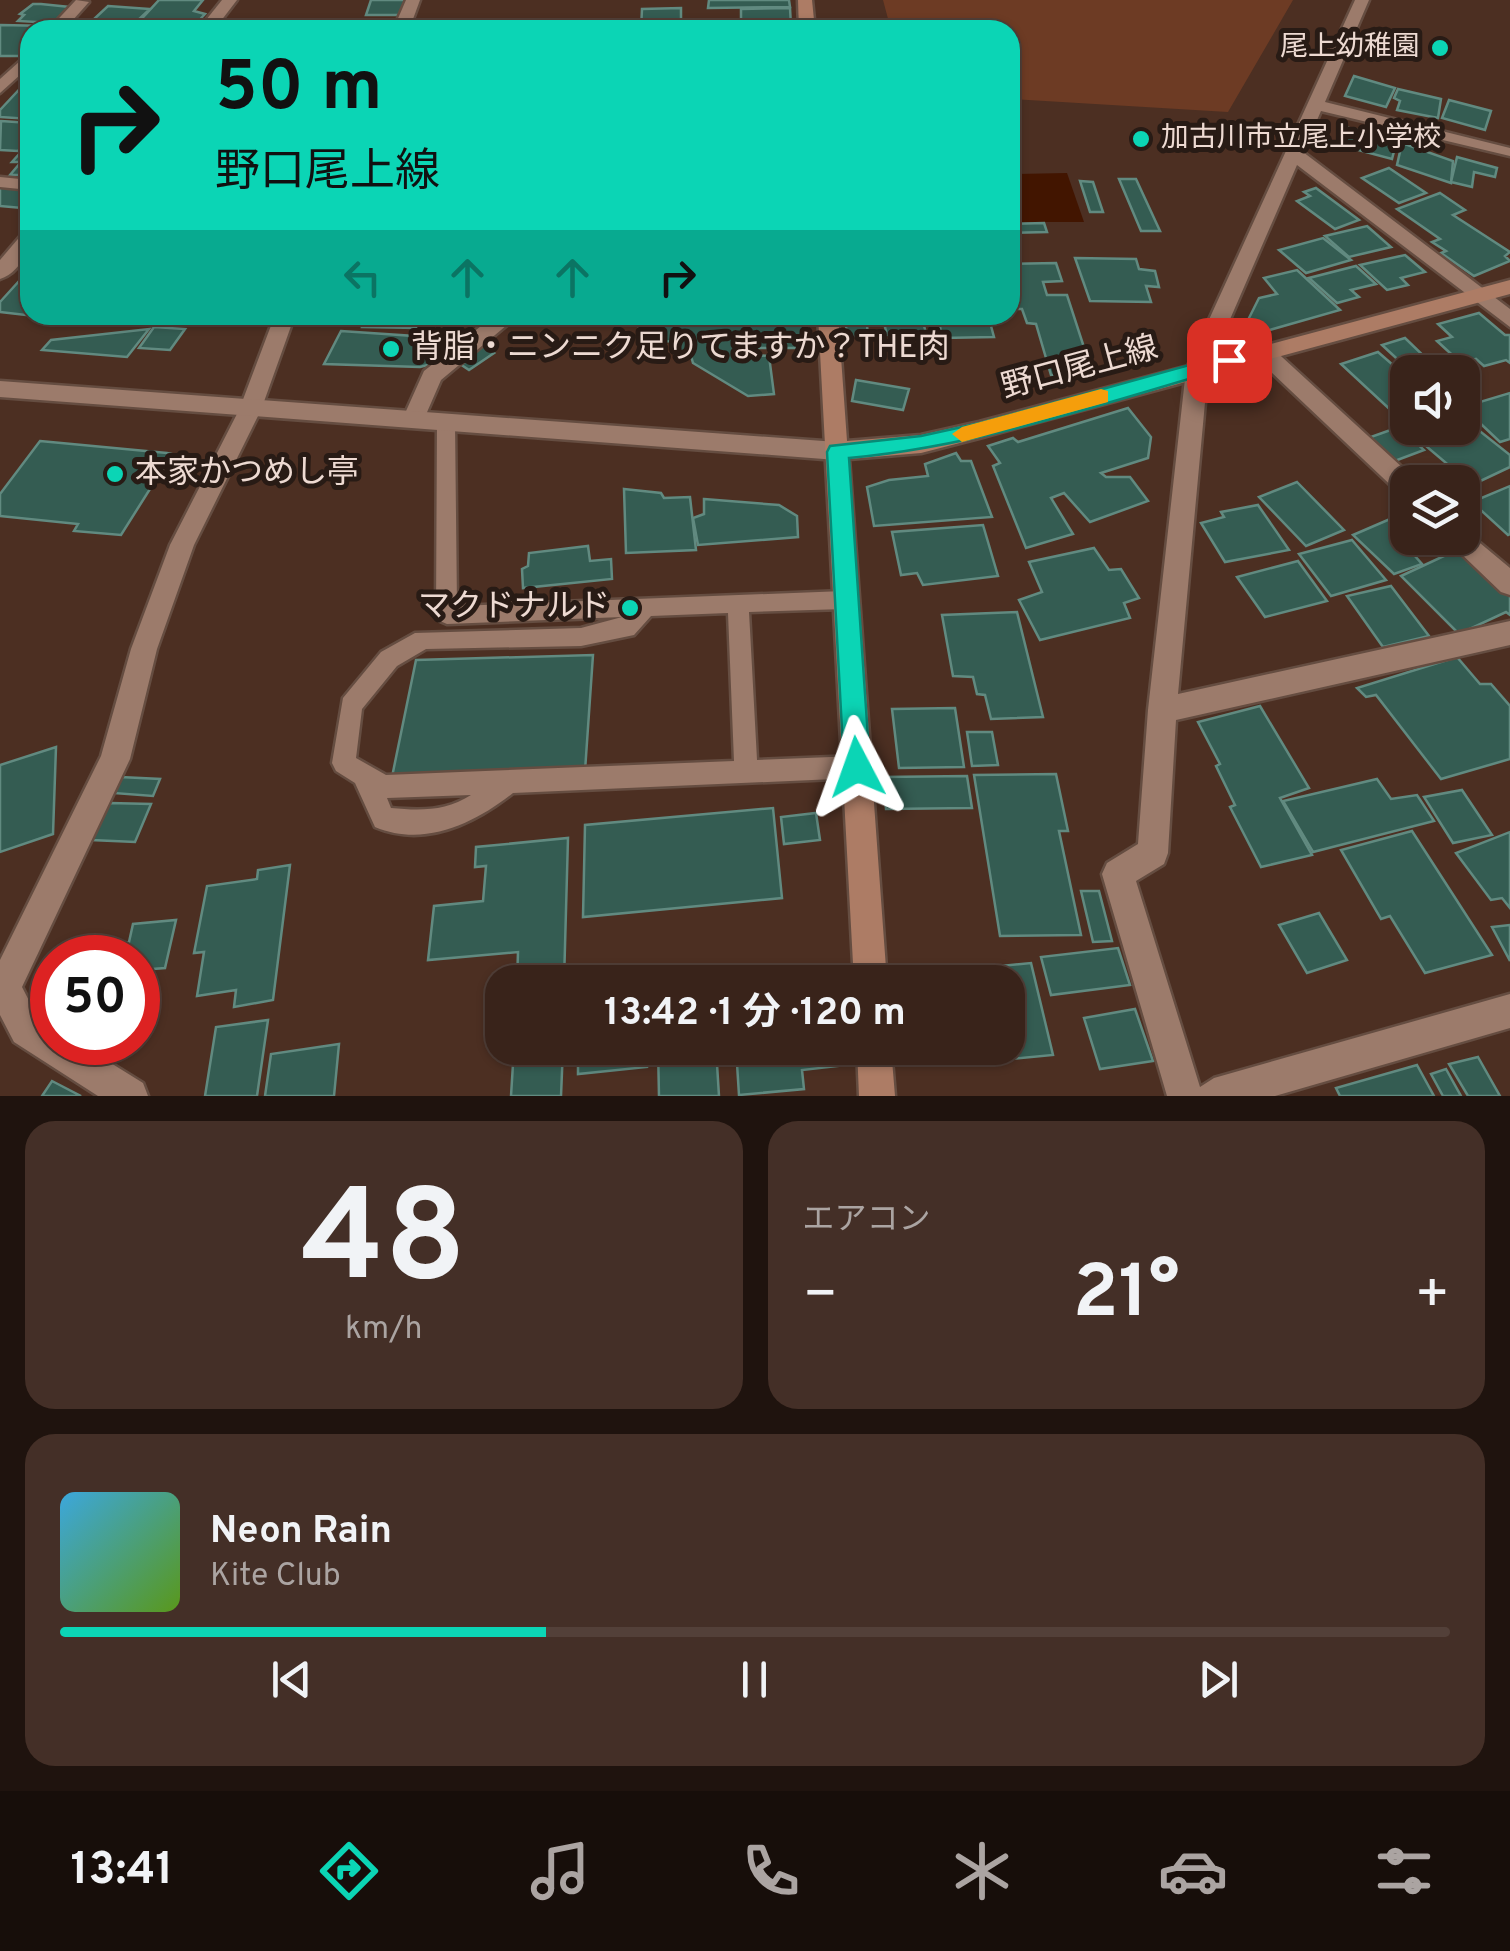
<!DOCTYPE html>
<html lang="ja">
<meta charset="utf-8">
<style>
body{margin:0;font-family:Overpass,"Noto Sans JP",sans-serif;background:#442f27;color:#f1f3f6;height:100vh;display:flex;flex-direction:column;font-size:38px;white-space:nowrap}
*{box-sizing:border-box;margin:0}
p{font-size:32px;color:#aba4a2}
.icon{flex:none;width:55px;height:55px;fill:none;stroke:currentColor;stroke-width:2;stroke-linecap:round;stroke-linejoin:round}
.map{position:relative;height:1096px;overflow:hidden}
.side{display:flex;flex-direction:column;gap:25px;padding:25px;background:#1f130e;flex:1}
.side>*{flex:none}
.top-card{position:absolute;left:20px;top:20px;width:1000px;height:305px;border-radius:30px;box-shadow:0 2px 8px #0004,0 0 0 2px #534039;background:#0bd5b5;color:#111;overflow:hidden}
.fabs{position:absolute;left:1390px;top:355px;display:grid;gap:20px}
.fabs a{display:grid;place-items:center;width:90px;height:90px;border-radius:20px;background:#39231a;box-shadow:0 2px 8px #0004,0 0 0 2px #534039;font-size:50px}
.speed{position:absolute;left:30px;top:935px;display:flex;gap:20px;font-size:50px;font-weight:700;text-align:center}
.speed>*{display:grid;place-content:center;width:130px;height:130px;border-radius:50%;background:#39231a;box-shadow:0 2px 8px #0004,0 0 0 2px #534039;line-height:1}
.speed .limit{border:15px solid #d22;background:#fff;color:#111}
.pin{position:absolute;display:grid;place-items:center;width:85px;height:85px;color:#fff;margin:-42px;border-radius:20px;box-shadow:0 5px 15px #0006}
.me{position:absolute;width:110px;margin:-55px;rotate:356deg;stroke-linejoin:round;filter:drop-shadow(0 0 8px #0008)}
.turn{display:flex;align-items:center;gap:35px;height:210px;padding:0 30px;font-size:45px}
.turn .icon{width:130px;height:130px;stroke-width:2.5}
.turn b{display:block;font-size:70px;line-height:85px}
.lanes{display:flex;align-items:center;height:95px;padding:0 30px;background:#0003;justify-content:center;gap:50px;direction:ltr}
.lanes .off{opacity:.35}
.big{font-size:75px;font-weight:700;line-height:1.1}
.side .card{flex:1;display:flex;flex-direction:column;justify-content:center;gap:15px;min-width:0;padding:0 35px;border-radius:30px;background:#442f27}
.side .dial{align-items:center;gap:0}
.dial b{font-size:130px;line-height:1}
.song{display:flex;align-items:center;gap:30px}
.cover{width:120px;height:120px;border-radius:15px;background:linear-gradient(135deg,hsl(200 70% 55%),hsl(90 70% 35%))}
.played{height:10px;border-radius:5px;background:linear-gradient(90deg,#0bd5b5 35%,#534039 35%)}
.keys{display:flex;justify-content:space-around;direction:ltr}
.heat{display:flex;justify-content:space-between;align-items:center;font-size:55px;direction:ltr}
.side .tiles{flex:1;display:grid;gap:25px;grid-template-columns:1fr 1fr}
.card:last-child{grid-column:span 2}
.trip{position:absolute;left:485px;top:965px;width:540px;height:100px;border-radius:30px;background:#39231a;box-shadow:0 2px 8px #0004,0 0 0 2px #534039;font-weight:700;line-height:100px;text-align:center}
.dock{display:flex;height:160px;justify-content:space-around;align-items:center;background:#170e0a;color:#aba4a2}
.dock .icon{width:70px;height:70px}
.dock .on{color:#0bd5b5}
.dock b{font-size:45px;color:#f1f3f6}
.map>svg:first-child{display:block}
.green{fill:#6d3b24}
.water{fill:#421500}
.building{fill:#345c52;stroke:#618a80;stroke-width:2.5}
.lines{fill:none;stroke-linecap:round;stroke-linejoin:round}
.service-casing{stroke:#654d41;stroke-width:5}
.minor-casing{stroke:#654d41;stroke-width:5}
.tertiary-casing{stroke:#654d41;stroke-width:5}
.secondary-casing{stroke:#654d41;stroke-width:5}
.service{fill:#9c7b6b;fill-rule:evenodd}
.minor{fill:#9c7b6b;fill-rule:evenodd}
.tertiary{fill:#9c7b6b;fill-rule:evenodd}
.secondary{fill:#ad7c65;fill-rule:evenodd}
.route{fill:#0bd5b5;stroke:#078a76;stroke-width:2.5}
.slow{fill:#f59e0b}
.poi-dot{fill:#0bd5b5;stroke:#281b15;stroke-width:4}
.labels{text-anchor:middle;dominant-baseline:central;stroke-width:10;stroke-linejoin:round;paint-order:stroke}
.far-poi-label{font-size:28px;fill:#eddad2;stroke:#281b15;text-anchor:end}
.poi-label{font-size:32px;fill:#eddad2;stroke:#281b15;text-anchor:start}
.street-label{font-size:32px;fill:#eddad2;stroke:#281b15}
</style>
<div class="map">
<svg width="1510" height="1096" viewBox="0 0 1510 1096">
<rect width="100%" height="100%" fill="#4c2f22"/>
<polygon class="green" points="883,0 1293,0 1228,112 1010,99 1010,30 891,30"/>
<polygon class="water" points="1067,173 1084,222 1010,222 1010,174"/>
<g class="building">
<polygon points="159,0 203,0 194,11 205,14 193,27 136,25"/>
<polygon points="371,0 406,0 401,15 366,15"/>
<polygon points="709,0 789,0 790,7 708,8"/>
<polygon points="33,4 41,4 70,7 54,23 18,21 24,15 20,14"/>
<polygon points="108,6 150,9 135,23 93,20"/>
<polygon points="681,8 681,29 641,30 642,9"/>
<polygon points="790,8 791,26 741,26 741,9"/>
<polygon points="0,25 50,26 46,30 30,30 30,47 22,56 0,56"/>
<polygon points="1354,76 1395,88 1386,107 1345,96"/>
<polygon points="30,78 30,119 0,117 0,110"/>
<polygon points="1398,89 1441,99 1438,118 1397,110 1400,101 1394,98"/>
<polygon points="1449,100 1491,111 1485,130 1442,118"/>
<polygon points="1,121 30,123 30,139 18,151 0,150"/>
<polygon points="1345,127 1397,140 1392,159 1339,145"/>
<polygon points="1402,143 1453,161 1451,183 1397,165"/>
<polygon points="21,152 30,152 30,175 10,175 21,162 12,162"/>
<polygon points="1457,157 1497,168 1495,177 1474,172 1472,187 1451,182"/>
<polygon points="1389,168 1426,193 1399,203 1362,178"/>
<polygon points="1119,179 1136,179 1160,231 1141,231"/>
<polygon points="1080,181 1093,182 1103,212 1090,212"/>
<polygon points="0,187 30,189 30,200 22,208 0,206"/>
<polygon points="1316,188 1359,220 1335,229 1297,201 1310,196 1304,192"/>
<polygon points="1440,193 1465,210 1453,215 1510,252 1505,256 1510,261 1474,276 1441,253 1446,251 1432,242 1440,239 1397,209"/>
<polygon points="1044,223 1047,232 1010,233 1010,224"/>
<polygon points="1367,226 1391,247 1349,257 1325,236"/>
<polygon points="1323,238 1351,260 1306,273 1279,250"/>
<polygon points="1405,255 1425,272 1401,278 1408,285 1387,290 1360,265"/>
<polygon points="1075,258 1136,259 1139,269 1155,271 1159,287 1146,286 1151,302 1090,301"/>
<polygon points="1056,263 1062,281 1043,282 1047,295 1067,295 1093,375 1051,375 1036,324 1027,323 1022,309 1010,309 1010,264"/>
<polygon points="1356,266 1376,284 1351,290 1359,297 1337,303 1309,278"/>
<polygon points="30,269 30,315 45,315 43,317 0,312 0,302"/>
<polygon points="1297,270 1340,310 1259,333 1246,324 1259,298 1277,294 1264,278"/>
<polygon points="1479,313 1505,335 1510,335 1510,363 1506,360 1484,366 1476,359 1461,363 1437,341 1452,337 1438,324"/>
<polygon points="364,315 423,315 418,328 362,327"/>
<polygon points="655,315 807,315 808,348 759,348 746,327 754,355 769,356 774,394 748,396 693,363 691,356 675,357 673,341 643,343 637,320"/>
<polygon points="845,315 866,315 868,336 847,336"/>
<polygon points="882,315 921,315 926,333 887,335"/>
<polygon points="938,315 988,315 994,337 942,338"/>
<polygon points="154,327 185,329 170,350 139,348"/>
<polygon points="149,329 127,357 42,350 51,340"/>
<polygon points="341,331 443,338 432,364 420,367 324,364"/>
<polygon points="1405,338 1430,362 1407,368 1382,345"/>
<polygon points="481,345 494,353 469,370 457,362"/>
<polygon points="1378,352 1408,378 1408,411 1396,415 1341,364"/>
<polygon points="856,380 909,389 903,410 852,401"/>
<polygon points="1510,393 1510,439 1500,442 1463,407"/>
<polygon points="1128,408 1151,437 1148,458 1101,473 1106,477 1130,477 1148,501 1090,522 1064,493 1051,498 1073,534 1026,548 993,466 1000,463 988,446 1013,438 1018,442"/>
<polygon points="1462,417 1510,455 1510,467 1472,485 1407,430 1462,428"/>
<polygon points="1399,427 1424,450 1392,462 1368,438"/>
<polygon points="40,441 167,453 172,454 121,535 74,531 78,524 0,516 0,494"/>
<polygon points="956,453 961,461 971,461 992,517 874,526 867,487 889,480 928,476 925,464"/>
<polygon points="1297,482 1344,530 1306,546 1259,497"/>
<polygon points="1510,486 1510,534 1508,535 1472,502"/>
<polygon points="624,489 661,493 664,498 690,497 696,550 626,553"/>
<polygon points="704,499 779,505 797,516 798,537 698,545 693,518 704,514"/>
<polygon points="1258,505 1289,550 1225,562 1201,523 1224,517 1221,512"/>
<polygon points="1397,516 1408,525 1408,538 1422,539 1415,544 1422,552 1415,556 1422,564 1394,574 1353,535"/>
<polygon points="983,525 998,576 923,585 917,573 901,575 892,532"/>
<polygon points="1352,540 1386,580 1331,596 1299,554"/>
<polygon points="588,546 590,561 611,559 612,579 523,588 522,569 528,566 529,553"/>
<polygon points="1094,548 1109,570 1121,569 1139,598 1124,603 1130,618 1040,640 1019,600 1042,592 1029,562"/>
<polygon points="1461,548 1510,594 1510,615 1506,612 1459,634 1401,576"/>
<polygon points="1298,561 1327,601 1265,617 1237,577"/>
<polygon points="1391,586 1429,636 1383,647 1347,596"/>
<polygon points="1017,612 1043,717 991,719 985,695 977,694 973,677 953,676 942,615"/>
<polygon points="593,655 585,771 392,777 416,660"/>
<polygon points="1457,657 1480,684 1491,684 1510,706 1510,759 1441,779 1376,695 1366,697 1357,688"/>
<polygon points="1260,706 1309,788 1280,798 1312,855 1261,867 1230,807 1235,805 1216,766 1220,764 1198,722"/>
<polygon points="955,708 964,767 899,768 892,709"/>
<polygon points="967,732 992,732 998,765 972,766"/>
<polygon points="56,747 53,834 0,852 0,765"/>
<polygon points="1056,774 1068,831 1059,831 1081,935 1000,936 974,775"/>
<polygon points="967,776 972,808 886,809 883,777"/>
<polygon points="120,777 160,779 153,796 113,793"/>
<polygon points="1377,779 1391,799 1417,795 1434,821 1313,852 1283,801"/>
<polygon points="1462,790 1492,835 1453,843 1424,797"/>
<polygon points="109,803 151,804 135,842 92,840"/>
<polygon points="773,808 782,898 583,917 585,825"/>
<polygon points="816,813 820,840 784,844 781,817"/>
<polygon points="1412,831 1492,955 1425,973 1390,916 1381,919 1341,850"/>
<polygon points="1510,832 1510,908 1502,898 1491,900 1456,853"/>
<polygon points="568,838 564,982 517,982 518,952 428,960 434,906 483,901 486,866 475,867 476,847"/>
<polygon points="290,865 273,1000 234,1007 236,990 197,996 204,952 194,953 207,886 257,879 258,870"/>
<polygon points="1081,891 1099,891 1112,941 1093,942"/>
<polygon points="1319,913 1347,960 1307,973 1279,925"/>
<polygon points="176,920 165,968 153,969 150,985 138,986 138,958 58,958 61,948 129,942 133,924"/>
<polygon points="1510,925 1510,961 1492,927"/>
<polygon points="1118,948 1130,985 1051,995 1041,957"/>
<polygon points="1031,963 1053,1055 989,1061 986,1048 1008,1048 1008,982 972,982 970,969"/>
<polygon points="967,970 970,982 921,982 919,976"/>
<polygon points="1135,1009 1153,1061 1100,1069 1084,1018"/>
<polygon points="268,1020 257,1096 205,1096 216,1027"/>
<polygon points="339,1044 334,1096 265,1096 271,1054"/>
<polygon points="514,1048 563,1048 561,1096 511,1096"/>
<polygon points="578,1048 646,1048 647,1067 578,1074"/>
<polygon points="658,1048 716,1048 719,1096 659,1096"/>
<polygon points="736,1048 836,1048 838,1066 802,1070 804,1089 739,1095"/>
<polygon points="956,1048 982,1048 985,1063 967,1064"/>
<polygon points="1478,1057 1500,1096 1468,1096 1449,1064"/>
<polygon points="1417,1065 1434,1096 1340,1096 1336,1088"/>
<polygon points="1446,1069 1461,1096 1443,1096 1431,1074"/>
<polygon points="52,1081 81,1096 42,1096"/>
</g>
<g class="lines">
<defs>
<path id="service" d="M 446,416 L 455,423 L 457,606 L 844,591 L 851,594 L 854,600 L 851,606 L 844,609 L 749,612 L 757,760 L 857,756 L 865,759 L 869,767 L 865,775 L 857,778 L 513,793 C 475,823 425,848 375,827 L 355,783 L 336,771 L 332,763 L 343,698 L 381,652 L 415,633 L 581,628 L 622,617 L 447,624 L 440,621 L 436,615 L 437,423 ZM 728,613 L 734,761 L 386,775 L 356,758 L 362,709 L 397,666 L 426,649 L 581,646 L 634,635 L 651,616 ZM 471,795 C 446,811 421,811 391,808 L 387,798 Z"/>
<g id="minor">
<polygon points="76,0 89,2 64,30 48,30"/>
<polygon points="222,0 237,0 214,30 198,30"/>
<polygon points="406,0 420,0 409,30 393,30"/>
<polygon points="1355,0 1369,0 1325,102 1510,148 1510,156 1321,111 1303,152 1510,309 1510,327 1297,165 1208,370 1178,694 1510,621 1510,645 1176,720 1168,853 1164,864 1136,881 1200,1087 1214,1078 1510,994 1510,1028 1275,1096 1167,1096 1102,874 1107,863 1138,844 1148,710 1186,370"/>
<polygon points="30,52 30,66 0,93 0,79"/>
<polygon points="0,177 30,180 30,190 0,187"/>
<path d="M 30,231 C 30,251 20,272 0,279 L 0,260 L 23,233 Z"/>
<polygon points="275,315 295,315 261,410 194,545 157,649 130,759 22,987 38,1018 52,1027 52,1042 77,1042 143,1083 148,1096 98,1096 14,1042 0,1015 0,960 101,756 131,649 170,545 239,410"/>
<polygon points="495,315 519,315 441,380 421,426 405,426 402,420 424,371"/>
<polygon points="1262,344 1270,346 1416,480 1408,482 1408,496 1400,494 1254,356 1251,351 1254,346"/>
<polygon points="1462,528 1510,568 1510,595 1501,592 1452,545 1449,538 1462,538"/>
</g>
<polygon id="tertiary" points="0,381 837,442 849,451 837,460 0,397"/>
<g id="secondary">
<polygon points="798,0 812,0 815,30 799,30"/>
<polygon points="1510,280 1510,294 979,438 921,453 849,459 887,982 854,982 818,315 838,315 847,441 921,435 979,422"/>
<polygon points="857,1048 891,1048 895,1096 859,1096"/>
</g>
</defs>
<use href="#service" class="service-casing"/>
<use href="#minor" class="minor-casing"/>
<use href="#tertiary" class="tertiary-casing"/>
<use href="#secondary" class="secondary-casing"/>
<use href="#service" class="service"/>
<use href="#minor" class="minor"/>
<use href="#tertiary" class="tertiary"/>
<use href="#secondary" class="secondary"/>
</g>
<path class="route" d="M 1229,354 L 1239,360 L 1236,365 C 1109,402 981,446 849,458 L 870,767 L 866,776 L 857,780 L 848,776 L 844,767 L 827,452 L 830,446 L 921,436 L 980,423 Z"/>
<polygon class="slow" points="1101,389 1108,391 1108,402 962,442 952,434 962,427"/>
<g class="poi-dot">
<circle cx="1440" cy="48" r="10"/>
<circle cx="1141" cy="139" r="10"/>
<circle cx="391" cy="349" r="10"/>
<circle cx="115" cy="474" r="10"/>
<circle cx="630" cy="608" r="10"/>
</g>
<g class="labels">
<g class="far-poi-label">
<text x="1420" y="48">尾上幼稚園</text>
<text x="1161" y="139" text-anchor="start">加古川市立尾上小学校</text>
</g>
<g class="poi-label">
<text x="411" y="349">背脂・ニンニク足りてますか？THE肉</text>
<text x="135" y="474">本家かつめし亭</text>
<text x="610" y="608" text-anchor="end">マクドナルド</text>
</g>
<g class="street-label">
<text transform="translate(1080 369) rotate(-15)">野口尾上線</text>
</g>
</g>
</svg>
<div class="fabs">
<a><svg class="icon" aria-label="sound" viewBox="0 0 24 24"><path d="M4 9h4l5-4v14l-5-4H4zM17 9q2 3 0 6"/></svg></a>
<a><svg class="icon" aria-label="layers" viewBox="0 0 24 24"><path d="M12 4l9 5-9 5-9-5zM3 14l9 5 9-5"/></svg></a>
</div>
<div class="speed"><div class="limit">50</div></div>
<div class="pin" style="left:1229px;top:360px;background:#d93025"><svg class="icon" aria-label="arrive" viewBox="0 0 24 24"><path d="M6 21V4h12l-3 4 3 4H6"/></svg></div>
<svg class="me" style="left:857px;top:767px" viewBox="-20 -20 40 40"><path d="M0-17L14 15 0 8-14 15z" fill="#0bd5b5" stroke="#fff" stroke-width="4"/></svg>
<div class="trip">13:42 · 1 分 · 120 m</div>
<div class="top-card">
<div class="turn"><svg class="icon" aria-label="right" viewBox="0 0 24 24"><path d="M7 20v-9h11M14 6l5 5-5 5"/></svg><div><b>50 m</b>野口尾上線</div></div>
<div class="lanes"><svg class="icon off" aria-label="left" viewBox="0 0 24 24"><path d="M17 20v-9H6M10 6l-5 5 5 5"/></svg><svg class="icon off" aria-label="ahead" viewBox="0 0 24 24"><path d="M12 20V5M6 11l6-6 6 6"/></svg><svg class="icon off" aria-label="ahead" viewBox="0 0 24 24"><path d="M12 20V5M6 11l6-6 6 6"/></svg><svg class="icon" aria-label="right" viewBox="0 0 24 24"><path d="M7 20v-9h11M14 6l5 5-5 5"/></svg></div>
</div>
</div>
<section class="side">
<div class="tiles">
<div class="card dial"><b>48</b><p>km/h</p></div>
<div class="card"><p>エアコン</p>
<div class="heat"><a>−</a><b class="big">21°</b><a>+</a></div>
</div>
<div class="card">
<div class="song"><i class="cover"></i><div><b>Neon Rain</b><p>Kite Club</p></div></div>
<div class="played"></div>
<div class="keys"><svg class="icon" aria-label="previous" viewBox="0 0 24 24"><path d="M18 5L8 12l10 7zM5 5v14"/></svg><svg class="icon" aria-label="pause" viewBox="0 0 24 24"><path d="M8 5v14M16 5v14"/></svg><svg class="icon" aria-label="next" viewBox="0 0 24 24"><path d="M6 5l10 7-10 7zM19 5v14"/></svg></div>
</div>
</div>
</section>
<nav class="dock">
<b>13:41</b>
<svg class="icon on" aria-label="directions" viewBox="0 0 24 24"><path d="M12 3l9 9-9 9-9-9zM9 14v-3h6M13 9l2 2-2 2"/></svg>
<svg class="icon" aria-label="music" viewBox="0 0 24 24"><path d="M9 18V5l10-2v13"/><circle cx="6" cy="18" r="3"/><circle cx="16" cy="16" r="3"/></svg>
<svg class="icon" aria-label="phone" viewBox="0 0 24 24"><path d="M5 4h4l2 5-3 2q2 4 5 5l2-3 5 2v4C11 20 4 13 5 4z"/></svg>
<svg class="icon" aria-label="climate" viewBox="0 0 24 24"><path d="M12 3v18M4 7l16 10M4 17L20 7"/></svg>
<svg class="icon" aria-label="car" viewBox="0 0 24 24"><path d="M5 17H2v-5l4-1 3-4h7l3 4 3 1v5h-3M9 17h6M6 11h13"/><circle cx="7" cy="17" r="2"/><circle cx="17" cy="17" r="2"/></svg>
<svg class="icon" aria-label="filters" viewBox="0 0 24 24"><path d="M4 7h16M4 17h16"/><circle cx="9" cy="7" r="2"/><circle cx="15" cy="17" r="2"/></svg>
</nav>
